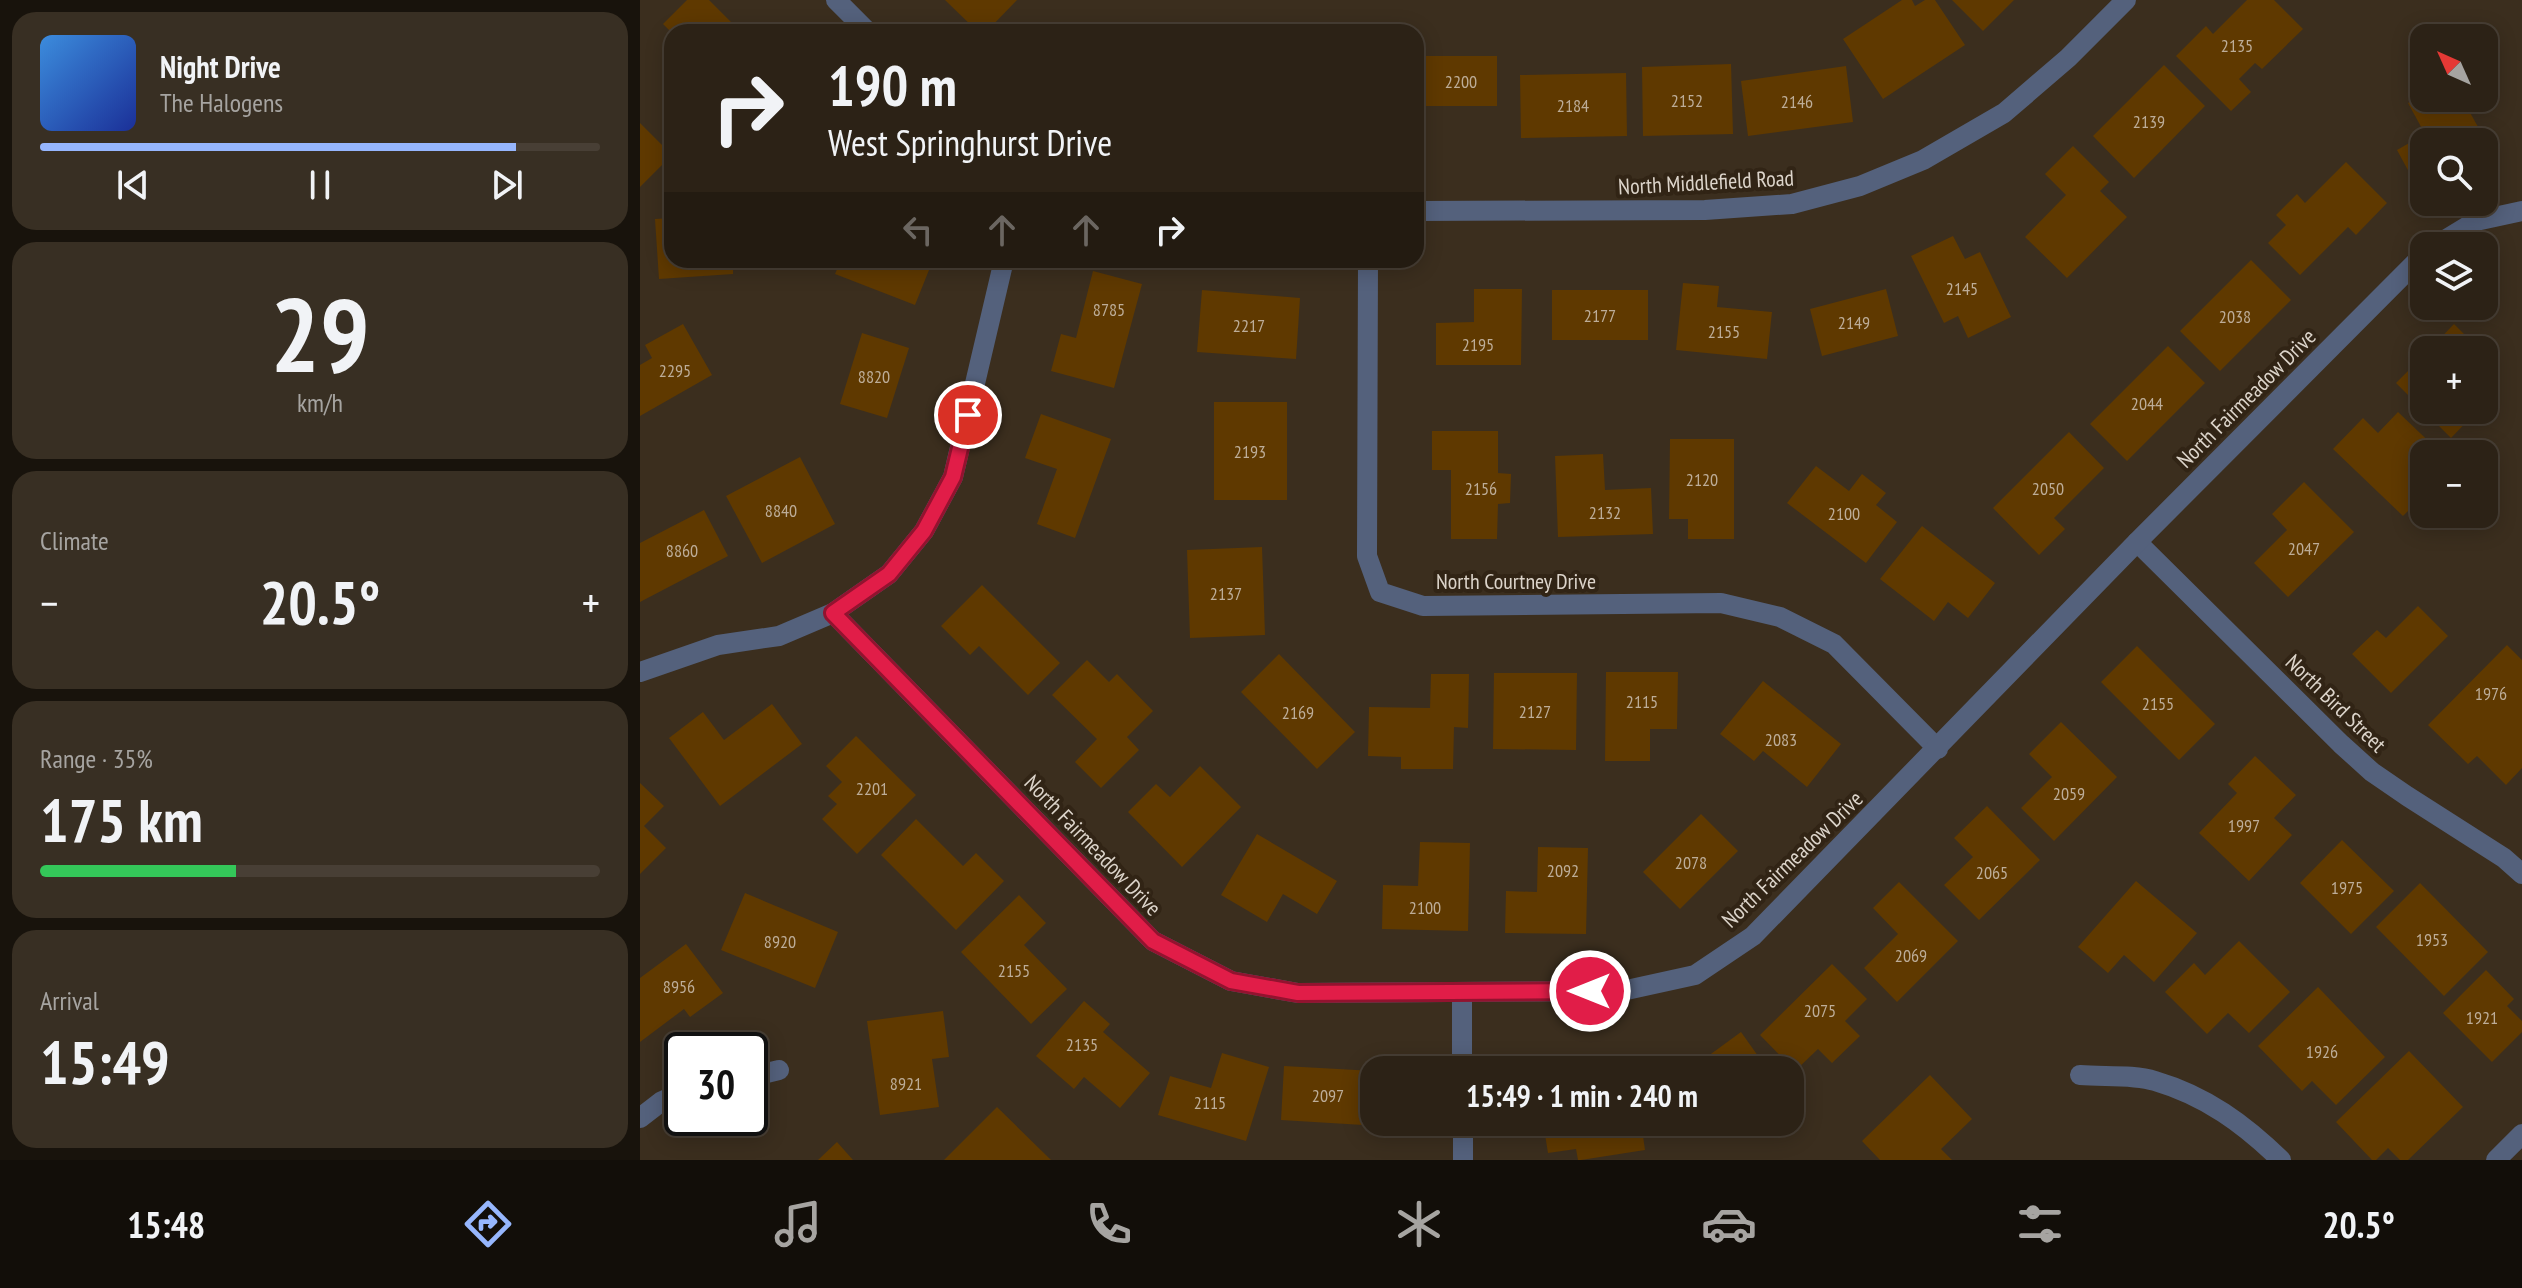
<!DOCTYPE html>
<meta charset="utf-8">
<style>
body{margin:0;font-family:"PT Sans Narrow",sans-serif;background:#382f23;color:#f1f3f6;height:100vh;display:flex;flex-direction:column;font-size:30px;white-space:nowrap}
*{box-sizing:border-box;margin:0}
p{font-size:26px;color:#a6a4a1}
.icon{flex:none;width:44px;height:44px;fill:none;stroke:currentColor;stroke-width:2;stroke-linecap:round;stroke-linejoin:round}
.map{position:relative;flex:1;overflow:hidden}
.drawer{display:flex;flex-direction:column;gap:12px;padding:12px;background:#18130c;width:640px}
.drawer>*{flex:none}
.hud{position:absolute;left:24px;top:24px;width:760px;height:244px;border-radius:24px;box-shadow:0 4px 20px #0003,0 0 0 2px #483f35;background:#2c2216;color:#f1f3f6;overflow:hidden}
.needle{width:52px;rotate:315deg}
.controls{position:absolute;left:1770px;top:24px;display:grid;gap:16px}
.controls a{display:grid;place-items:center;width:88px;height:88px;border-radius:16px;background:#2c2216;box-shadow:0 4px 20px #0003,0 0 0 2px #483f35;font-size:40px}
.speed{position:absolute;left:24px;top:1032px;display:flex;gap:16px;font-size:40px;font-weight:700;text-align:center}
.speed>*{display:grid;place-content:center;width:104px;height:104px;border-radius:50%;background:#2c2216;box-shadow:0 4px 20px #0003,0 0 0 2px #483f35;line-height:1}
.speed .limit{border:4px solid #111;border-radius:12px;background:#fff;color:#111}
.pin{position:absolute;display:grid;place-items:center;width:68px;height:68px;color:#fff;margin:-34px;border:4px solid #fff;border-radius:50%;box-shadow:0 2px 8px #0007}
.me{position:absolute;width:88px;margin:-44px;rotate:270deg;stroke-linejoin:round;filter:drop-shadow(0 0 6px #0008)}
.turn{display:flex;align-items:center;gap:28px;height:168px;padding:0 32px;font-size:36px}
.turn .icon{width:104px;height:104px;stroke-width:2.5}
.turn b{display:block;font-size:56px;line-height:68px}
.lanes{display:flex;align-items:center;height:76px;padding:0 32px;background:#0003;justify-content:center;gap:40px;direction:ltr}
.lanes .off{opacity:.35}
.big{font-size:60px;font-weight:600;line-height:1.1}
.drawer .card{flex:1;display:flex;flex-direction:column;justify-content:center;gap:12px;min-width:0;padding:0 28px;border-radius:24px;background:#382f23}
.drawer .dial{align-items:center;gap:0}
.dial b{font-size:104px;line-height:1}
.song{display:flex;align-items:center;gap:24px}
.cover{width:96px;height:96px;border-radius:12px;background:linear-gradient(135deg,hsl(210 70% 55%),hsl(230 70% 35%))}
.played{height:8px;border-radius:4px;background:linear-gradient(90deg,#96b6fd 85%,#483f35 85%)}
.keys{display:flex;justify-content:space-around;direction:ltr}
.heat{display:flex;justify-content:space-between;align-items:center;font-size:44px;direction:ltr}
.charge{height:12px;border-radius:6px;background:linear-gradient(90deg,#34c759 35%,#483f35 0)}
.trip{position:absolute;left:720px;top:1056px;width:444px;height:80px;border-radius:24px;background:#2c2216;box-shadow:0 4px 20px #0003,0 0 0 2px #483f35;font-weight:600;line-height:80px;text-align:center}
.tabs{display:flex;height:128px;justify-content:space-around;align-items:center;background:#120e09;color:#a6a4a1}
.tabs .icon{width:56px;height:56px}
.tabs .on{color:#96b6fd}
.tabs b{font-size:36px;color:#f1f3f6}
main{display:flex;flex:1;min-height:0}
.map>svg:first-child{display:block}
.building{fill:#5f3900}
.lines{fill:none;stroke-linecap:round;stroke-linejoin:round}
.street{stroke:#54617c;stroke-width:20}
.route-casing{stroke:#92132f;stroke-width:20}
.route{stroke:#e11d48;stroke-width:14}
.labels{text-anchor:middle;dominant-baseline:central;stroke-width:8;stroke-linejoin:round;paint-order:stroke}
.number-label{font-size:18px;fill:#bdad98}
.street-label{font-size:22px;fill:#dcd4ca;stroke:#312415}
</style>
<main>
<section class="drawer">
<div class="card">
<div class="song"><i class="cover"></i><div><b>Night Drive</b><p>The Halogens</p></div></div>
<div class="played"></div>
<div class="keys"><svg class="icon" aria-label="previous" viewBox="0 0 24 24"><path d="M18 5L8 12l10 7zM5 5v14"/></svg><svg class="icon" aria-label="pause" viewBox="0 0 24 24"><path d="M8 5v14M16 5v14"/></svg><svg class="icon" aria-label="next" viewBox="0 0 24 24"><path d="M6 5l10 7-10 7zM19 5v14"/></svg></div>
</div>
<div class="card dial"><b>29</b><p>km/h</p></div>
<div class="card"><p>Climate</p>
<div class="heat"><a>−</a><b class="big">20.5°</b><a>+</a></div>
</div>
<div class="card"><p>Range · 35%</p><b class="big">175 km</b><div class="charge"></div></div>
<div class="card"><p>Arrival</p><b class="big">15:49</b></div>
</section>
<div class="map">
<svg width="1882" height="1160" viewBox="0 0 1882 1160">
<rect width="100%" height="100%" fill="#3b2e1e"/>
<g class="building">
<polygon points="47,0 69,0 101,32 31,32 23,24"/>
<polygon points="305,0 377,0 346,32 338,32"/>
<polygon points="1262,0 1272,0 1275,6 1285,0 1295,0 1325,45 1243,99 1203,39"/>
<polygon points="1312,0 1374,0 1343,31"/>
<polygon points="1607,0 1634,0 1663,29 1622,69 1615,63 1599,79 1611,92 1591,111 1536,56 1566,26 1573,34"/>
<rect x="785" y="56" width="72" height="50"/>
<polygon points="1091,64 1093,134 1003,136 1002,67"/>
<polygon points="1524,65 1565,106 1494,178 1453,136"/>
<polygon points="1206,66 1213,122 1108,136 1101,81"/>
<polygon points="986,73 987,136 881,138 880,75"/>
<polygon points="1784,94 1784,98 1822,98 1848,145 1844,147 1844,142 1784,142 1784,181 1776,185 1757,150 1785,134 1768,103"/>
<polygon points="0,123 32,155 0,187"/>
<polygon points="1433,146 1469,182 1460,191 1487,217 1427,278 1385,237 1426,195 1405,174"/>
<polygon points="1706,162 1747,203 1716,235 1708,227 1660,275 1628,243 1646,225 1636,215 1657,194 1665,203"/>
<polygon points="32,218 32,260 93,260 93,274 19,279 15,219"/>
<polygon points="1313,236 1325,259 1340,252 1371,317 1328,338 1318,316 1304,323 1271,256"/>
<polygon points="201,260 278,260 291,265 275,305 195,274"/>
<polygon points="1611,260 1651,300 1580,371 1540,331"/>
<polygon points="453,271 502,284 474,388 411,371 421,334 436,338"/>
<polygon points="1043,283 1079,286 1077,307 1132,312 1127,359 1036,350"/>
<polygon points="834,289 882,289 881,365 796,365 796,323 834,322"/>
<polygon points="1246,289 1258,336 1182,356 1170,309"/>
<polygon points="562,290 660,298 656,359 557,352"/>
<rect x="912" y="290" width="96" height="50"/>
<polygon points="43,324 72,375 0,416 0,365 12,358 5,345"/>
<polygon points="1814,324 1840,350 1789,350"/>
<polygon points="222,333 269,348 247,418 200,404"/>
<polygon points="1528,346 1565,383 1487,461 1450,424"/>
<polygon points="1784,355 1784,410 1838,410 1811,438 1756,383"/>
<rect x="574" y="402" width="73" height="98"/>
<polygon points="1758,412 1802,454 1784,454 1784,495 1763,516 1693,449 1723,418 1738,433"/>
<polygon points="401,414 471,439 435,538 397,524 417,469 385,458"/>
<polygon points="792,431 858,431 858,473 871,474 870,503 858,504 857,539 811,539 811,470 792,470"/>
<polygon points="1429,432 1464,468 1414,518 1425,529 1399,555 1353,508"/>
<polygon points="1030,439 1094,439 1094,539 1048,539 1048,519 1029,519"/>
<polygon points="963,454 965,490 1011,488 1013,534 918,537 915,456"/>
<polygon points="160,457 195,524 122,563 86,496"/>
<polygon points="1176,466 1209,491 1222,474 1246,493 1236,505 1257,522 1226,563 1147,503"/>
<polygon points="1664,482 1714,532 1648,597 1614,563 1647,530 1632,514"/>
<polygon points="64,510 88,556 0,602 0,543"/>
<polygon points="1282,526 1355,583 1328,618 1308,602 1294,621 1240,579"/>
<polygon points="622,547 625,635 550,638 547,550"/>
<polygon points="342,585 420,663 388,695 339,646 330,655 301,626"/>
<polygon points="1778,606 1808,636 1751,693 1712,654 1737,630 1746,638"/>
<polygon points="1867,645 1882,660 1882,768 1866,785 1837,756 1828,764 1788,725"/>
<polygon points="1497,646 1575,724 1539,760 1461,682"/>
<polygon points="639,654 715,732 677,769 601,692"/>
<polygon points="447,660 469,682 477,674 513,711 487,737 499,750 461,788 435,762 457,739 412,695"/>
<polygon points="966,672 1038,672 1037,729 1010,729 1010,761 965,761"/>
<polygon points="854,673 937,673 936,750 853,749"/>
<polygon points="791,674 829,674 828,728 814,727 813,769 761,769 761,757 728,756 729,707 790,708"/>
<polygon points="1123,681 1201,744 1167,787 1123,751 1114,761 1080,734"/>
<polygon points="132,704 162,744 80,806 29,738 63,712 84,740"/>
<polygon points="1421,722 1477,777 1414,841 1381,808 1412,777 1389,754"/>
<polygon points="216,736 276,795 217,854 182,819 197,804 188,796 202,782 186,766"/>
<polygon points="1615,756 1656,795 1634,818 1652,835 1609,881 1559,833 1597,793 1588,784"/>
<polygon points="560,766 601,807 542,867 488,812 516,784 530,797"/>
<polygon points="0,783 24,806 4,826 26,848 0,874"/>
<polygon points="1347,806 1400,860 1339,920 1304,885 1333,857 1314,838"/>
<polygon points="1061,814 1098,851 1040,909 1003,872"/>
<polygon points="276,819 323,866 336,853 364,881 316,930 241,855"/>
<polygon points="617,834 697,881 677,914 643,894 627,922 581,895"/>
<polygon points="1702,840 1754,891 1711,934 1660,883"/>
<polygon points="780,842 830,843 828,931 742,929 743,885 778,886"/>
<polygon points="898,847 948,848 946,934 865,933 866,891 897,892"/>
<polygon points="1496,881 1557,933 1514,982 1484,955 1468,973 1438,947"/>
<polygon points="1259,882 1318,941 1257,1002 1224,968 1258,934 1233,908"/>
<polygon points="1780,883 1848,952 1804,996 1736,927"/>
<polygon points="105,893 198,932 175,988 81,950"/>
<polygon points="379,895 406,923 384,945 427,989 391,1024 321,952"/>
<polygon points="1599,941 1650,992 1609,1033 1588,1013 1567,1034 1525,992 1554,963 1565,975"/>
<polygon points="46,944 83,993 50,1017 44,1009 0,1042 0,978"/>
<polygon points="1192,964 1227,999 1205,1021 1220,1036 1192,1063 1178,1049 1155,1071 1120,1035"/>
<polygon points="1846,970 1874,999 1867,1006 1882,1021 1882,1032 1852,1062 1803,1013"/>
<polygon points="1678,987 1745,1057 1696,1105 1672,1081 1662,1091 1618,1046"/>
<polygon points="444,1001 470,1024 463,1032 510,1073 480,1108 444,1077 434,1089 396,1056"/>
<polygon points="303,1011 309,1057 292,1059 299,1107 240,1115 227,1021"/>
<polygon points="1101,1032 1128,1070 1049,1070"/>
<polygon points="1769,1051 1823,1107 1768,1160 1760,1160 1748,1148 1736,1160 1732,1160 1696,1122"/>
<polygon points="582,1053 629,1067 606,1141 518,1115 530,1076 571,1088"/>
<polygon points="992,1059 994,1070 959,1070 958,1064"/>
<polygon points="644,1066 734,1071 734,1122 756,1122 756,1127 641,1120"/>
<polygon points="1290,1075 1332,1119 1301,1149 1312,1160 1240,1160 1222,1141"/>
<polygon points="357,1107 411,1160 304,1160"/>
<polygon points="903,1122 1001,1122 1005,1150 941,1160 938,1160 936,1149 908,1153"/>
<polygon points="1096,1122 1122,1122 1105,1134"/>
<polygon points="197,1142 213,1160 178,1160"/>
</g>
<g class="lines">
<g class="street">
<polyline points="196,0 228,32"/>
<polyline points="776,211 1065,210 1152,204 1220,186 1283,160 1364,113 1428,58 1486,0"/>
<polyline points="1795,246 1836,221 1882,211"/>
<polyline points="728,260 727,556 740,592 783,606 1081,603 1140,617 1194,644 1298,749"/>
<polyline points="1497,542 1701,744 1732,772 1767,796 1864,858 1882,874"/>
<polyline points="193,613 513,941 591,981 658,993 982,991 1055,975 1113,936 1497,542 1784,254"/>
<polyline points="0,672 78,645 139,636 193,613 249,574 284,531 313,477 364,260"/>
<polyline points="822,992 822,1070"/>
<path d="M 1440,1075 C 1464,1077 1493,1074 1515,1081 C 1566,1096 1604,1124 1641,1160"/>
<polyline points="110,1077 139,1070"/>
<polyline points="0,1118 22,1101 42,1092"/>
<polyline points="823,1122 823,1160"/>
<polyline points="1856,1160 1882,1134"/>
</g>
</g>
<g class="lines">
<defs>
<polyline id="route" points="328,415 313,477 284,531 249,574 193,613 513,941 591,981 658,993 950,991"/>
</defs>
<use href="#route" class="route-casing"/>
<use href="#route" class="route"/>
</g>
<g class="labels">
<g class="number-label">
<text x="1597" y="45">2135</text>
<text x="821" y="81">2200</text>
<text x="1047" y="100">2152</text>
<text x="1157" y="101">2146</text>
<text x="933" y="105">2184</text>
<text x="1509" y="121">2139</text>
<text x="1322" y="288">2145</text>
<text x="469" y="309">8785</text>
<text x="960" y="315">2177</text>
<text x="1595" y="316">2038</text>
<text x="1214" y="322">2149</text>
<text x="609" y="325">2217</text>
<text x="1084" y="331">2155</text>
<text x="838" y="344">2195</text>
<text x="35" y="370">2295</text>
<text x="234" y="376">8820</text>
<text x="1507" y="403">2044</text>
<text x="610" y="451">2193</text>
<text x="1062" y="479">2120</text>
<text x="841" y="488">2156</text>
<text x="1408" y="488">2050</text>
<text x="141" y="510">8840</text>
<text x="965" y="512">2132</text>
<text x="1204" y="513">2100</text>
<text x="1664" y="548">2047</text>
<text x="42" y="550">8860</text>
<text x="586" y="593">2137</text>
<text x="1851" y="693">1976</text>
<text x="1002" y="701">2115</text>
<text x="1518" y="703">2155</text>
<text x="895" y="711">2127</text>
<text x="658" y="712">2169</text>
<text x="1141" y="739">2083</text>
<text x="232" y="788">2201</text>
<text x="1429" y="793">2059</text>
<text x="1604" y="825">1997</text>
<text x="1051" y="862">2078</text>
<text x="923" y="870">2092</text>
<text x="1352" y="872">2065</text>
<text x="1707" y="887">1975</text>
<text x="785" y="907">2100</text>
<text x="1792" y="939">1953</text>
<text x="140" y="941">8920</text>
<text x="1271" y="955">2069</text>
<text x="374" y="970">2155</text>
<text x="39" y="986">8956</text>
<text x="1180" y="1010">2075</text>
<text x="1842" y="1017">1921</text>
<text x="442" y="1044">2135</text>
<text x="1682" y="1051">1926</text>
<text x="266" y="1083">8921</text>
<text x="688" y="1095">2097</text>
<text x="570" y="1102">2115</text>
</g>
<g class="street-label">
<text transform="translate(1066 182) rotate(-3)">North Middlefield Road</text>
<text transform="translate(1606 398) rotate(-45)">North Fairmeadow Drive</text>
<text x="876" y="581">North Courtney Drive</text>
<text transform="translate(1696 703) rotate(44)">North Bird Street</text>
<text transform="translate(453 845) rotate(46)">North Fairmeadow Drive</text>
<text transform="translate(1152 859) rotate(-44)">North Fairmeadow Drive</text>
</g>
</g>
</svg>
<div class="controls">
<a><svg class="needle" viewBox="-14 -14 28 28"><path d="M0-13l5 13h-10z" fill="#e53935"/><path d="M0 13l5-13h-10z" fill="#a6a4a1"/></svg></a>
<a><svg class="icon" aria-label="search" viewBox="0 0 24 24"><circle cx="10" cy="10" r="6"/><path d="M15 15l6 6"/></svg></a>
<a><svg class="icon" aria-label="layers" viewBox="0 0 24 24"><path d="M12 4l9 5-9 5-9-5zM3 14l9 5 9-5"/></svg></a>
<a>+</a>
<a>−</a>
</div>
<div class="speed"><div class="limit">30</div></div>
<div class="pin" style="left:328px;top:415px;background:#d93025"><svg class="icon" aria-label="arrive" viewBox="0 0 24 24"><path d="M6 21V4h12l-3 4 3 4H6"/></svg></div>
<svg class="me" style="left:950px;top:991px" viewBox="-20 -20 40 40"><circle r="17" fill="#e11d48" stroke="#fff" stroke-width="3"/><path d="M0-11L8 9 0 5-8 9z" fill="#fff"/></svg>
<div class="trip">15:49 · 1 min · 240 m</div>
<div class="hud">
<div class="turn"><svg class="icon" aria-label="right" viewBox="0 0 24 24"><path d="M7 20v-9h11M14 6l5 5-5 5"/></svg><div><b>190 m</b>West Springhurst Drive</div></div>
<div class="lanes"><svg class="icon off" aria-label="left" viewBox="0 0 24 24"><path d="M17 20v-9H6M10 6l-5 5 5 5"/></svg><svg class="icon off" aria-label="ahead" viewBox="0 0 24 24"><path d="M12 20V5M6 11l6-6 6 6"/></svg><svg class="icon off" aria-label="ahead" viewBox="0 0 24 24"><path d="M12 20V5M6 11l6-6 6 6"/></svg><svg class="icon" aria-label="right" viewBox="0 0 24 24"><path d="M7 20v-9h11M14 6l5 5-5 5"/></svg></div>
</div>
</div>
</main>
<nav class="tabs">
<b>15:48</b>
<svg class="icon on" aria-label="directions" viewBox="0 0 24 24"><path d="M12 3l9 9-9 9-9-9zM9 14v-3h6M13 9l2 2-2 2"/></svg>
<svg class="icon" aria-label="music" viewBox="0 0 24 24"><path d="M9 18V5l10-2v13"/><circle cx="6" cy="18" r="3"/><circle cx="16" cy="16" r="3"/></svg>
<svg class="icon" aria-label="phone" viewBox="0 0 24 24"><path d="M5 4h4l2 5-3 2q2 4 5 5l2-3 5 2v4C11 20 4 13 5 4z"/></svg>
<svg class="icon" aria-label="climate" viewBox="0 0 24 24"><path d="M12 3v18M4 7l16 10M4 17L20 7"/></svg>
<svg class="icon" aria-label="car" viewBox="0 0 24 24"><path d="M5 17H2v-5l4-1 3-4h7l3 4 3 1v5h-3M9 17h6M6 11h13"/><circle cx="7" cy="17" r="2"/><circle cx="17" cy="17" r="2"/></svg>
<svg class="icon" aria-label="filters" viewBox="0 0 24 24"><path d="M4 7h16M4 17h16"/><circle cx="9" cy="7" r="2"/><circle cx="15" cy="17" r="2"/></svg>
<b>20.5°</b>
</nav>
